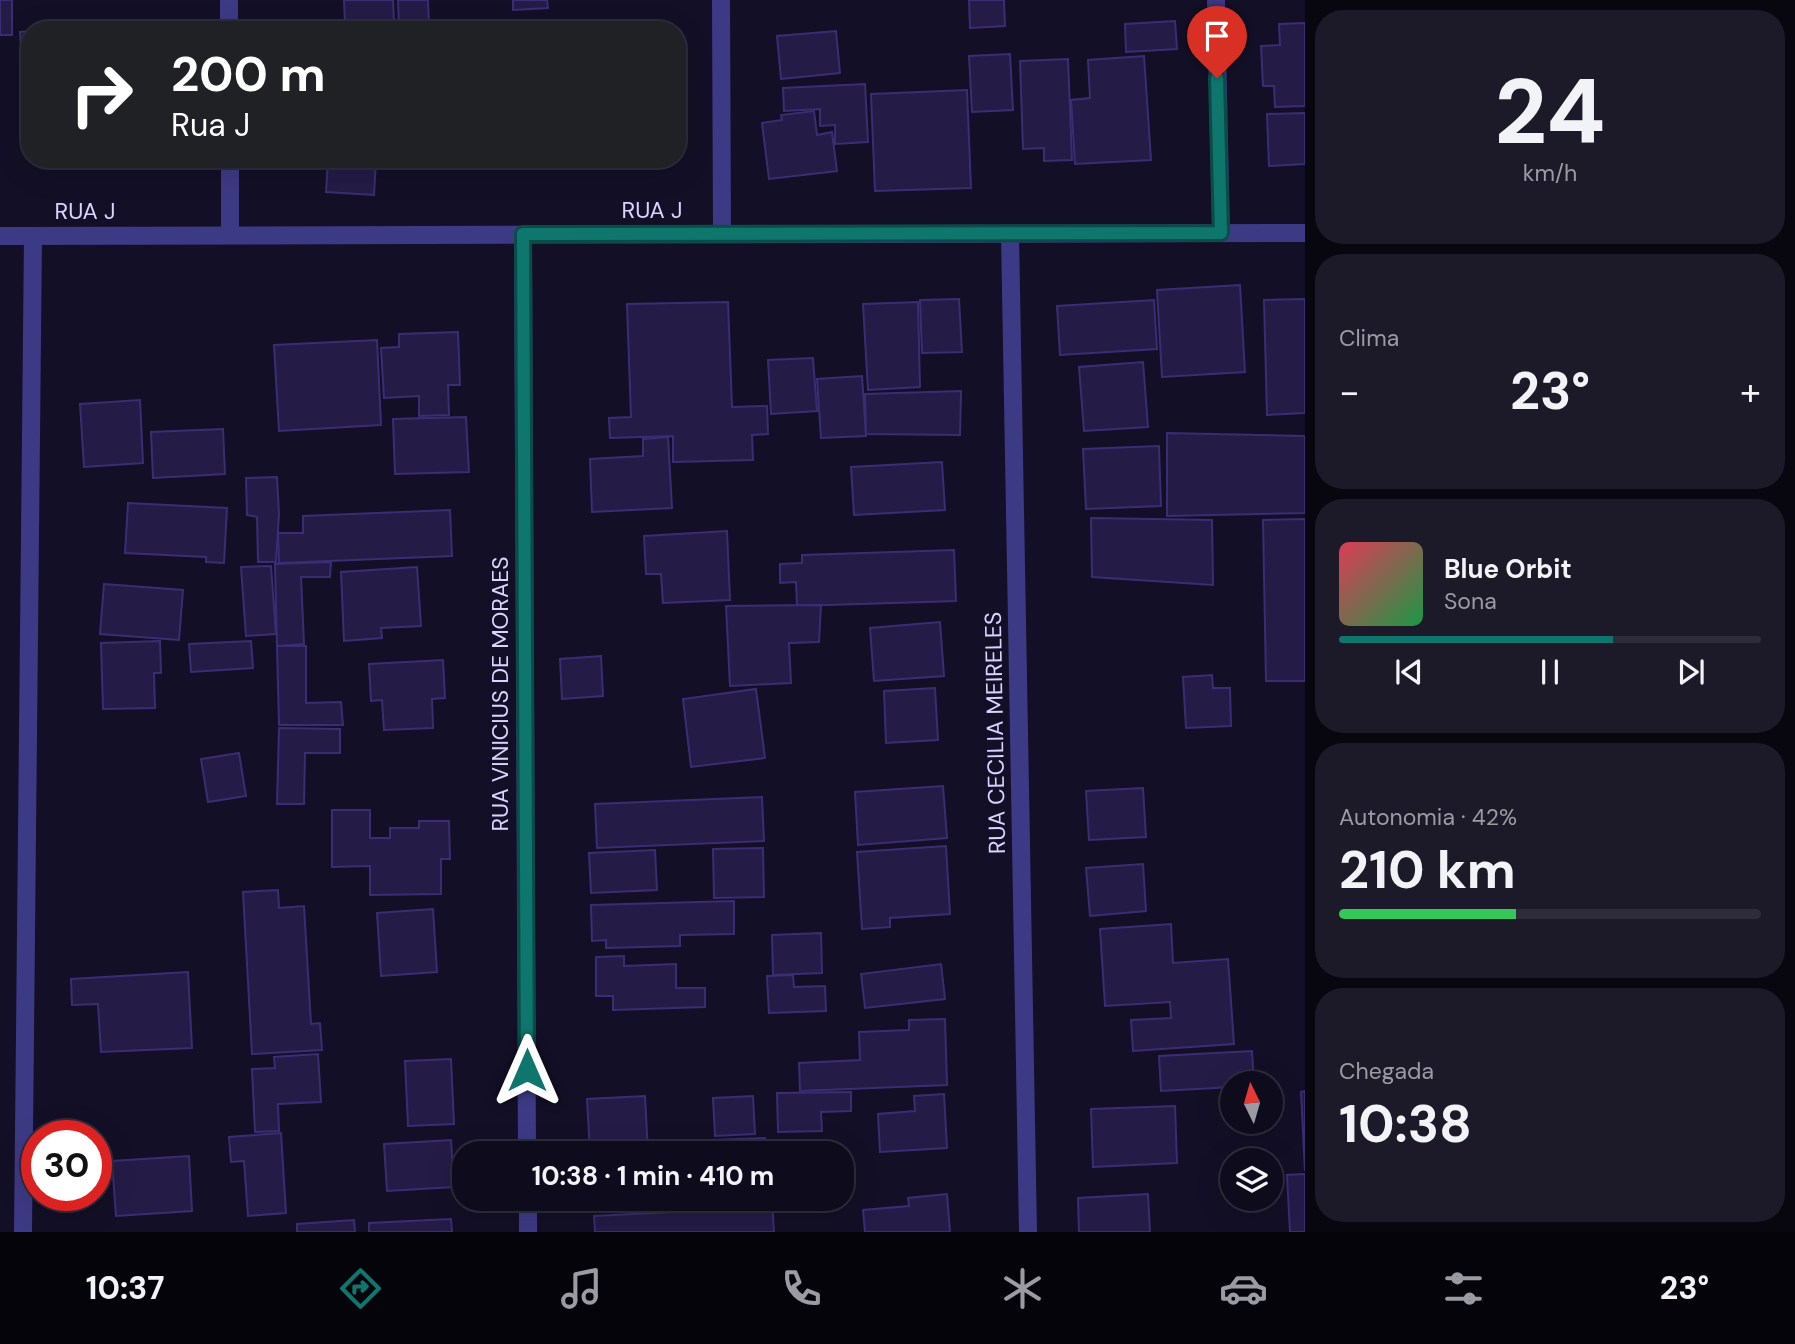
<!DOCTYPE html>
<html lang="pt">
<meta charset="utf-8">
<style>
body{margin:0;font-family:"DM Sans",sans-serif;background:#1c1929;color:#f1f3f6;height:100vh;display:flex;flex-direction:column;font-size:26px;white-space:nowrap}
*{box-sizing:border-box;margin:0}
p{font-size:23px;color:#9b9ba3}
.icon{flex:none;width:38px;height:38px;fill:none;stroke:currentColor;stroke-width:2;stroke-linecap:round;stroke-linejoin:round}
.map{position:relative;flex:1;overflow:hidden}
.sheet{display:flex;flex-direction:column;gap:10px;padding:10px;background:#08060f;width:490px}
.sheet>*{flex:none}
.guide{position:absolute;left:21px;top:21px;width:665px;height:147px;border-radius:28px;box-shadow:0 7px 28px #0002,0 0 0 2px #2e2b3b;background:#202124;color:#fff;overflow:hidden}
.needle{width:46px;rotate:355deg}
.tools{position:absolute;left:1220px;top:1071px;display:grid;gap:14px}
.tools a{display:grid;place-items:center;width:63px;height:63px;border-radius:50%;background:#0e0b1c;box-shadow:0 7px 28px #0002,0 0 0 2px #2e2b3b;font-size:35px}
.speed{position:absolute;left:21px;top:1120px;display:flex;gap:14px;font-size:35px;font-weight:700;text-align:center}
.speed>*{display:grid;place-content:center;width:91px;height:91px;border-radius:50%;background:#0e0b1c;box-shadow:0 7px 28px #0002,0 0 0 2px #2e2b3b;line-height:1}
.speed .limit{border:10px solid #d22;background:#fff;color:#111}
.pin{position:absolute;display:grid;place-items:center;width:60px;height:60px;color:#fff;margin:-72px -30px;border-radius:50% 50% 50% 0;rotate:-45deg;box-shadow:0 0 7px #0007}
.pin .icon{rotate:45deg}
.me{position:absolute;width:77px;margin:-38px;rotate:0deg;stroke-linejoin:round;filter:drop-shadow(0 0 5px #0008)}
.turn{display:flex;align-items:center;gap:24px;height:147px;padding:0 35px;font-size:32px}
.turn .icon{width:91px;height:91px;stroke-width:2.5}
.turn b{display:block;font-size:49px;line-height:60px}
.big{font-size:52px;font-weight:700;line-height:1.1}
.sheet .widget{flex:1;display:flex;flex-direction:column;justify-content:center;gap:10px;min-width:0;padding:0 24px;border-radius:28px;background:#1c1929}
.sheet .dial{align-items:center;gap:0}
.dial b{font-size:91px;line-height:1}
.song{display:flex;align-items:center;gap:21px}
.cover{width:84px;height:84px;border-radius:10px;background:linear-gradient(135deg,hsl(350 70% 55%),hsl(140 70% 35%))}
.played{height:7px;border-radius:4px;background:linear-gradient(90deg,#0f766e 65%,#2e2b3b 65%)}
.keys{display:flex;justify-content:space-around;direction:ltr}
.heat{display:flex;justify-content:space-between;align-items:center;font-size:38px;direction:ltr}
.charge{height:10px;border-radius:5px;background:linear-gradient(90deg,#34c759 42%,#2e2b3b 0)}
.trip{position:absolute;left:452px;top:1141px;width:402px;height:70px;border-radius:28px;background:#0e0b1c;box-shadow:0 7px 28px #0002,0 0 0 2px #2e2b3b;font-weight:700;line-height:70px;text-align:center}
.menu{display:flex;height:112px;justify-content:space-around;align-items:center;background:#06040b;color:#9b9ba3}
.menu .icon{width:49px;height:49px}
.menu .active{color:#0f766e}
.menu b{font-size:32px;color:#f1f3f6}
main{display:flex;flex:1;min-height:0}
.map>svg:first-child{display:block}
.building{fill:#241b47;stroke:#3b2d73;stroke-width:2}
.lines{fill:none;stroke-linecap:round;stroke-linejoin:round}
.street{stroke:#3d3a85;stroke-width:18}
.route-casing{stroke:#0a4d48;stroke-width:18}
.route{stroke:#0f766e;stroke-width:12}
.labels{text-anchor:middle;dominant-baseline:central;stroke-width:7;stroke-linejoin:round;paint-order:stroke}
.street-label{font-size:23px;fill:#d9d4ff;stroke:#130f26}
</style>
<main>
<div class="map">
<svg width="1305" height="1232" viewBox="0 0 1305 1232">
<rect width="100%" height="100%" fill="#130f26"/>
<g class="building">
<rect x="0" y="0" width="12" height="35"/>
<polygon points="344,0 393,0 394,22 345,24"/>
<polygon points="398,0 428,0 429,25 399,27"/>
<polygon points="513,0 547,0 548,8 513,10"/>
<polygon points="969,0 1004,0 1005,26 970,28"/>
<polygon points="1175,21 1177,49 1126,52 1125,24"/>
<polygon points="1305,23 1305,106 1275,107 1274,86 1263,86 1261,46 1280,45 1279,24"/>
<polygon points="186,24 186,30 119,30 119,29"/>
<polygon points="377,25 377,30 342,30 342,27"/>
<polygon points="481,27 481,30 419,30 419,29"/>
<polygon points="30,31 30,103 24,103 20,32"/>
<polygon points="836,31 840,73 781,79 777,36"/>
<polygon points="1010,54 1013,110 972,112 969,56"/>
<polygon points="1144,56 1151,160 1075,164 1071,100 1090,98 1088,60"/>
<polygon points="1068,59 1072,160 1044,161 1044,148 1023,149 1020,61"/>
<polygon points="865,84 868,142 835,144 835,125 820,126 820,109 784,111 783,88"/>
<polygon points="967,90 971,188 875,191 871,94"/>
<polygon points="814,111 817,135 832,132 837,171 769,179 762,123 782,120 781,115"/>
<polygon points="1305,113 1305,164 1269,166 1267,114"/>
<polygon points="88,159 131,159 131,160 88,162"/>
<polygon points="328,159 376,160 374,195 326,192"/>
<polygon points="582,159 632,159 632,164 582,167"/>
<polygon points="1240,285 1245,372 1162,377 1157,290"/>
<polygon points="959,299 962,352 922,353 920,300"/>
<polygon points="1305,299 1305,413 1267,415 1264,300"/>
<polygon points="1154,300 1157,349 1060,355 1057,306"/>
<polygon points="728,302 732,407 767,406 768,434 752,435 753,460 673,462 673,436 610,438 609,418 631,417 627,304"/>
<polygon points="918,302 920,387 868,390 863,304"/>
<polygon points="458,332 460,385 448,385 449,415 419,416 419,396 384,398 381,348 399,347 399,334"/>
<polygon points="377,340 381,425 279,431 274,345"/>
<polygon points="813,358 817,411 771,414 768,360"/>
<polygon points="1143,362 1148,427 1084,431 1079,367"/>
<polygon points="862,376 866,436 821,438 817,379"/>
<polygon points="961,391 960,435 866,434 865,394"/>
<polygon points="140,400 143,463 84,467 80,404"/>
<polygon points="466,417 469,472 395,474 393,419"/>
<polygon points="223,429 225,474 153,478 151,432"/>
<polygon points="1167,433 1305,436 1305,513 1167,516"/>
<polygon points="668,437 672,508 592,512 590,459 643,456 643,439"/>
<polygon points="1159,446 1161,506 1086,509 1083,449"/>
<polygon points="942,462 945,510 854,515 851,467"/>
<polygon points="277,477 279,514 276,562 258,562 257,517 247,515 246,478"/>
<polygon points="128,503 227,508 224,563 206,562 206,557 125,553"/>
<polygon points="450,510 452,556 279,563 278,533 303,533 303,516"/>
<polygon points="1091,518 1212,520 1213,585 1092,577"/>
<polygon points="1305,519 1305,681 1266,681 1263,520"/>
<polygon points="727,531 730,600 663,603 661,574 646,574 644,536"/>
<polygon points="954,550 956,601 797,606 796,582 780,583 780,564 802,563 802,555"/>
<polygon points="331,562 330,577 301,577 304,644 277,646 275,564"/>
<polygon points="271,566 276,634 246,636 241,567"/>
<polygon points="417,567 421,626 381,628 382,638 344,641 341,572"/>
<polygon points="104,584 183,590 179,640 100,634"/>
<polygon points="821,605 819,642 789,643 791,683 730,686 726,606"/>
<polygon points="940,622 944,676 874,681 870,628"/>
<polygon points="160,641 161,673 154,673 155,708 103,709 101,643"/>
<polygon points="251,641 253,668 191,672 189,644"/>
<polygon points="277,646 306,646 306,703 341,702 343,725 279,725"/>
<polygon points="601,656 603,696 562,699 560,659"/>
<polygon points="443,660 445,698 432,699 433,728 384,730 382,700 371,701 369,664"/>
<polygon points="1212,675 1213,688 1230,688 1231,726 1186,728 1183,677"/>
<polygon points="935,688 938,740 886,743 884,691"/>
<polygon points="756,689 765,758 691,767 683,699"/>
<polygon points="279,728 340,729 340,753 305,753 304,804 277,804"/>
<polygon points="239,753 246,796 208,802 201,759"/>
<polygon points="943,786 947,838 858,845 855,792"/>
<polygon points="1143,788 1146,837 1089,840 1086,791"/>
<polygon points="762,797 764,841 597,848 595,804"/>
<polygon points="332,810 370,810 370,838 390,838 390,828 419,828 419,821 449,821 450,859 441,859 441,894 370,895 370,866 332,867"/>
<polygon points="946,846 950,914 890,918 890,927 862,929 857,852"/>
<polygon points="763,848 764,897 714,898 713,849"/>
<polygon points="655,850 657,890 591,893 589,853"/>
<polygon points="1143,864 1146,911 1090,916 1086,868"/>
<polygon points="278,890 279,908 304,906 311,1024 320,1023 322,1050 252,1054 243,892"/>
<polygon points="734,901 734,934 680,935 680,946 606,948 606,940 592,941 591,905"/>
<polygon points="433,909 437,972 381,976 377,913"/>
<polygon points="1171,924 1173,963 1228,959 1234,1044 1133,1051 1131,1020 1171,1018 1170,1002 1105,1006 1100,929"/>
<polygon points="821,933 822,973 773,975 772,935"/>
<polygon points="624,956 624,966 676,964 676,988 705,988 705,1007 613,1010 613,996 596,996 596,957"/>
<polygon points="941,964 945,999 865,1008 861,974"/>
<polygon points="188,972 192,1048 101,1052 98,1004 72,1005 71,979"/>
<polygon points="793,975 794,987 825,986 826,1011 769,1013 767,976"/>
<polygon points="945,1019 947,1085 800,1091 799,1063 860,1060 859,1032 909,1030 909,1020"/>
<polygon points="1252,1051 1254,1083 1232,1083 1232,1087 1161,1091 1159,1056"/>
<polygon points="318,1054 321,1102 278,1104 279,1131 255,1132 252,1069 275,1068 274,1057"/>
<polygon points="451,1059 454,1124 408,1126 405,1061"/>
<polygon points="1305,1091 1305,1171 1301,1092"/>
<polygon points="851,1092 851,1111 821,1112 822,1131 778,1132 777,1093"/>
<polygon points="944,1094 947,1148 880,1152 878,1114 915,1111 914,1096"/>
<polygon points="645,1096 648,1153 590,1153 587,1099"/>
<polygon points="753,1096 755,1134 715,1136 713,1098"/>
<polygon points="1175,1106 1177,1163 1093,1167 1091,1109"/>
<polygon points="281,1133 286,1213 248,1216 244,1161 231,1162 229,1137"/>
<polygon points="765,1138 766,1153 713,1153 712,1140"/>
<polygon points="451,1140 454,1187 387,1191 384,1144"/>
<polygon points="189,1156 192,1211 116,1216 112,1161"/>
<polygon points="1305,1174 1305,1232 1290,1232 1287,1175"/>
<polygon points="947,1194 950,1232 865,1232 863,1210 909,1206 908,1198"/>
<polygon points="1148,1194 1150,1232 1079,1232 1078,1198"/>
<polygon points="731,1199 772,1199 774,1232 595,1232 594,1216 731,1209"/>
<polygon points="451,1219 452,1232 369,1232 369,1223"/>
<polygon points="354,1220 355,1232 297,1232 297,1224"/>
</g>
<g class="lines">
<g class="street">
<polyline points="229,0 229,30"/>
<polyline points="721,0 722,234"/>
<polyline points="1216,0 1221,233"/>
<polyline points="230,159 230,235"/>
<polyline points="1010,234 1028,1232"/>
<polyline points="523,235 527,1153"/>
<polyline points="0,236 1305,233"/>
<polyline points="528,1199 528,1232"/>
<polyline points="23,1232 33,236"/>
</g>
</g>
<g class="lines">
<defs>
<polyline id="route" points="527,1070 523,234 1221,233 1217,78"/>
</defs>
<use href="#route" class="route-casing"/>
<use href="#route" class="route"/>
</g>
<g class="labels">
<g class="street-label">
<text x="652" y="210">RUA J</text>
<text x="85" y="211">RUA J</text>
<text transform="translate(500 694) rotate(-90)">RUA VINICIUS DE MORAES</text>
<text transform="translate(995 733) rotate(-91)">RUA CECILIA MEIRELES</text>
</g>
</g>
</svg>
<div class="tools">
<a><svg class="needle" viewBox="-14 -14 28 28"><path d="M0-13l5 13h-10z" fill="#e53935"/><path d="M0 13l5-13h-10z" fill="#9b9ba3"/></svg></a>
<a><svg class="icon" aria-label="layers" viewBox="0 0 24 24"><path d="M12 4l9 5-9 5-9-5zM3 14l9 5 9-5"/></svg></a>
</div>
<div class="speed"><div class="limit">30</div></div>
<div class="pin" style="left:1217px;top:78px;background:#d93025"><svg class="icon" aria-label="arrive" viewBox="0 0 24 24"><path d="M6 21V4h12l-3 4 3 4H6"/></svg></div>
<svg class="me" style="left:527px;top:1070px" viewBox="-20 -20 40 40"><path d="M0-17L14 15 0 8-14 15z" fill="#0f766e" stroke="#fff" stroke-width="4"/></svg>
<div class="trip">10:38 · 1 min · 410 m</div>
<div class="guide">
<div class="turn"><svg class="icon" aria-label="right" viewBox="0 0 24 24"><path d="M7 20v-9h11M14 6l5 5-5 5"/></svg><div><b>200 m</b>Rua J</div></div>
</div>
</div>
<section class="sheet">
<div class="widget dial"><b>24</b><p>km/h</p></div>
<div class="widget"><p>Clima</p>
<div class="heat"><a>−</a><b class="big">23°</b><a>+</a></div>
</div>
<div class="widget">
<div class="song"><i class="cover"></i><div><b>Blue Orbit</b><p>Sona</p></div></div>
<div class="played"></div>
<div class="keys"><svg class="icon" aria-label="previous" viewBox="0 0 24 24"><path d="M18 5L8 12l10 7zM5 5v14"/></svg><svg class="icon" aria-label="pause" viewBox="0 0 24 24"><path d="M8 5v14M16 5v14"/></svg><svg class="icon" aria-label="next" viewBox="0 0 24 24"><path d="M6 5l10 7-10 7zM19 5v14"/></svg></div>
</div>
<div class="widget"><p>Autonomia · 42%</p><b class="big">210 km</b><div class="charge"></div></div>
<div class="widget"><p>Chegada</p><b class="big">10:38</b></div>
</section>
</main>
<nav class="menu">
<b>10:37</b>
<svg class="icon active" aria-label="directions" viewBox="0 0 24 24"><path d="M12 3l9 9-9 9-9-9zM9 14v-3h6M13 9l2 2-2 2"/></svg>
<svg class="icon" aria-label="music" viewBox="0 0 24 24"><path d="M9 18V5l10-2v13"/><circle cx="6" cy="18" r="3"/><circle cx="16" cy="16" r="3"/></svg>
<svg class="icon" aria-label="phone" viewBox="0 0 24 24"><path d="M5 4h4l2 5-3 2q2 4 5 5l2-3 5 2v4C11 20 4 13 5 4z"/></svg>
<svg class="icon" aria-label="climate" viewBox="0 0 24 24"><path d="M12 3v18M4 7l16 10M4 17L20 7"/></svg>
<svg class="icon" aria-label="car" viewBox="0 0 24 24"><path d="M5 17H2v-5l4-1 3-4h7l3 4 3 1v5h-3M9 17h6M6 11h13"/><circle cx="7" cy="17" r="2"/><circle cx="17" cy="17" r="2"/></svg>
<svg class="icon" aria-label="filters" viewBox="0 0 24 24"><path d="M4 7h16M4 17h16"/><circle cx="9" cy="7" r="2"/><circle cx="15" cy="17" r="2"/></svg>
<b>23°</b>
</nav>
